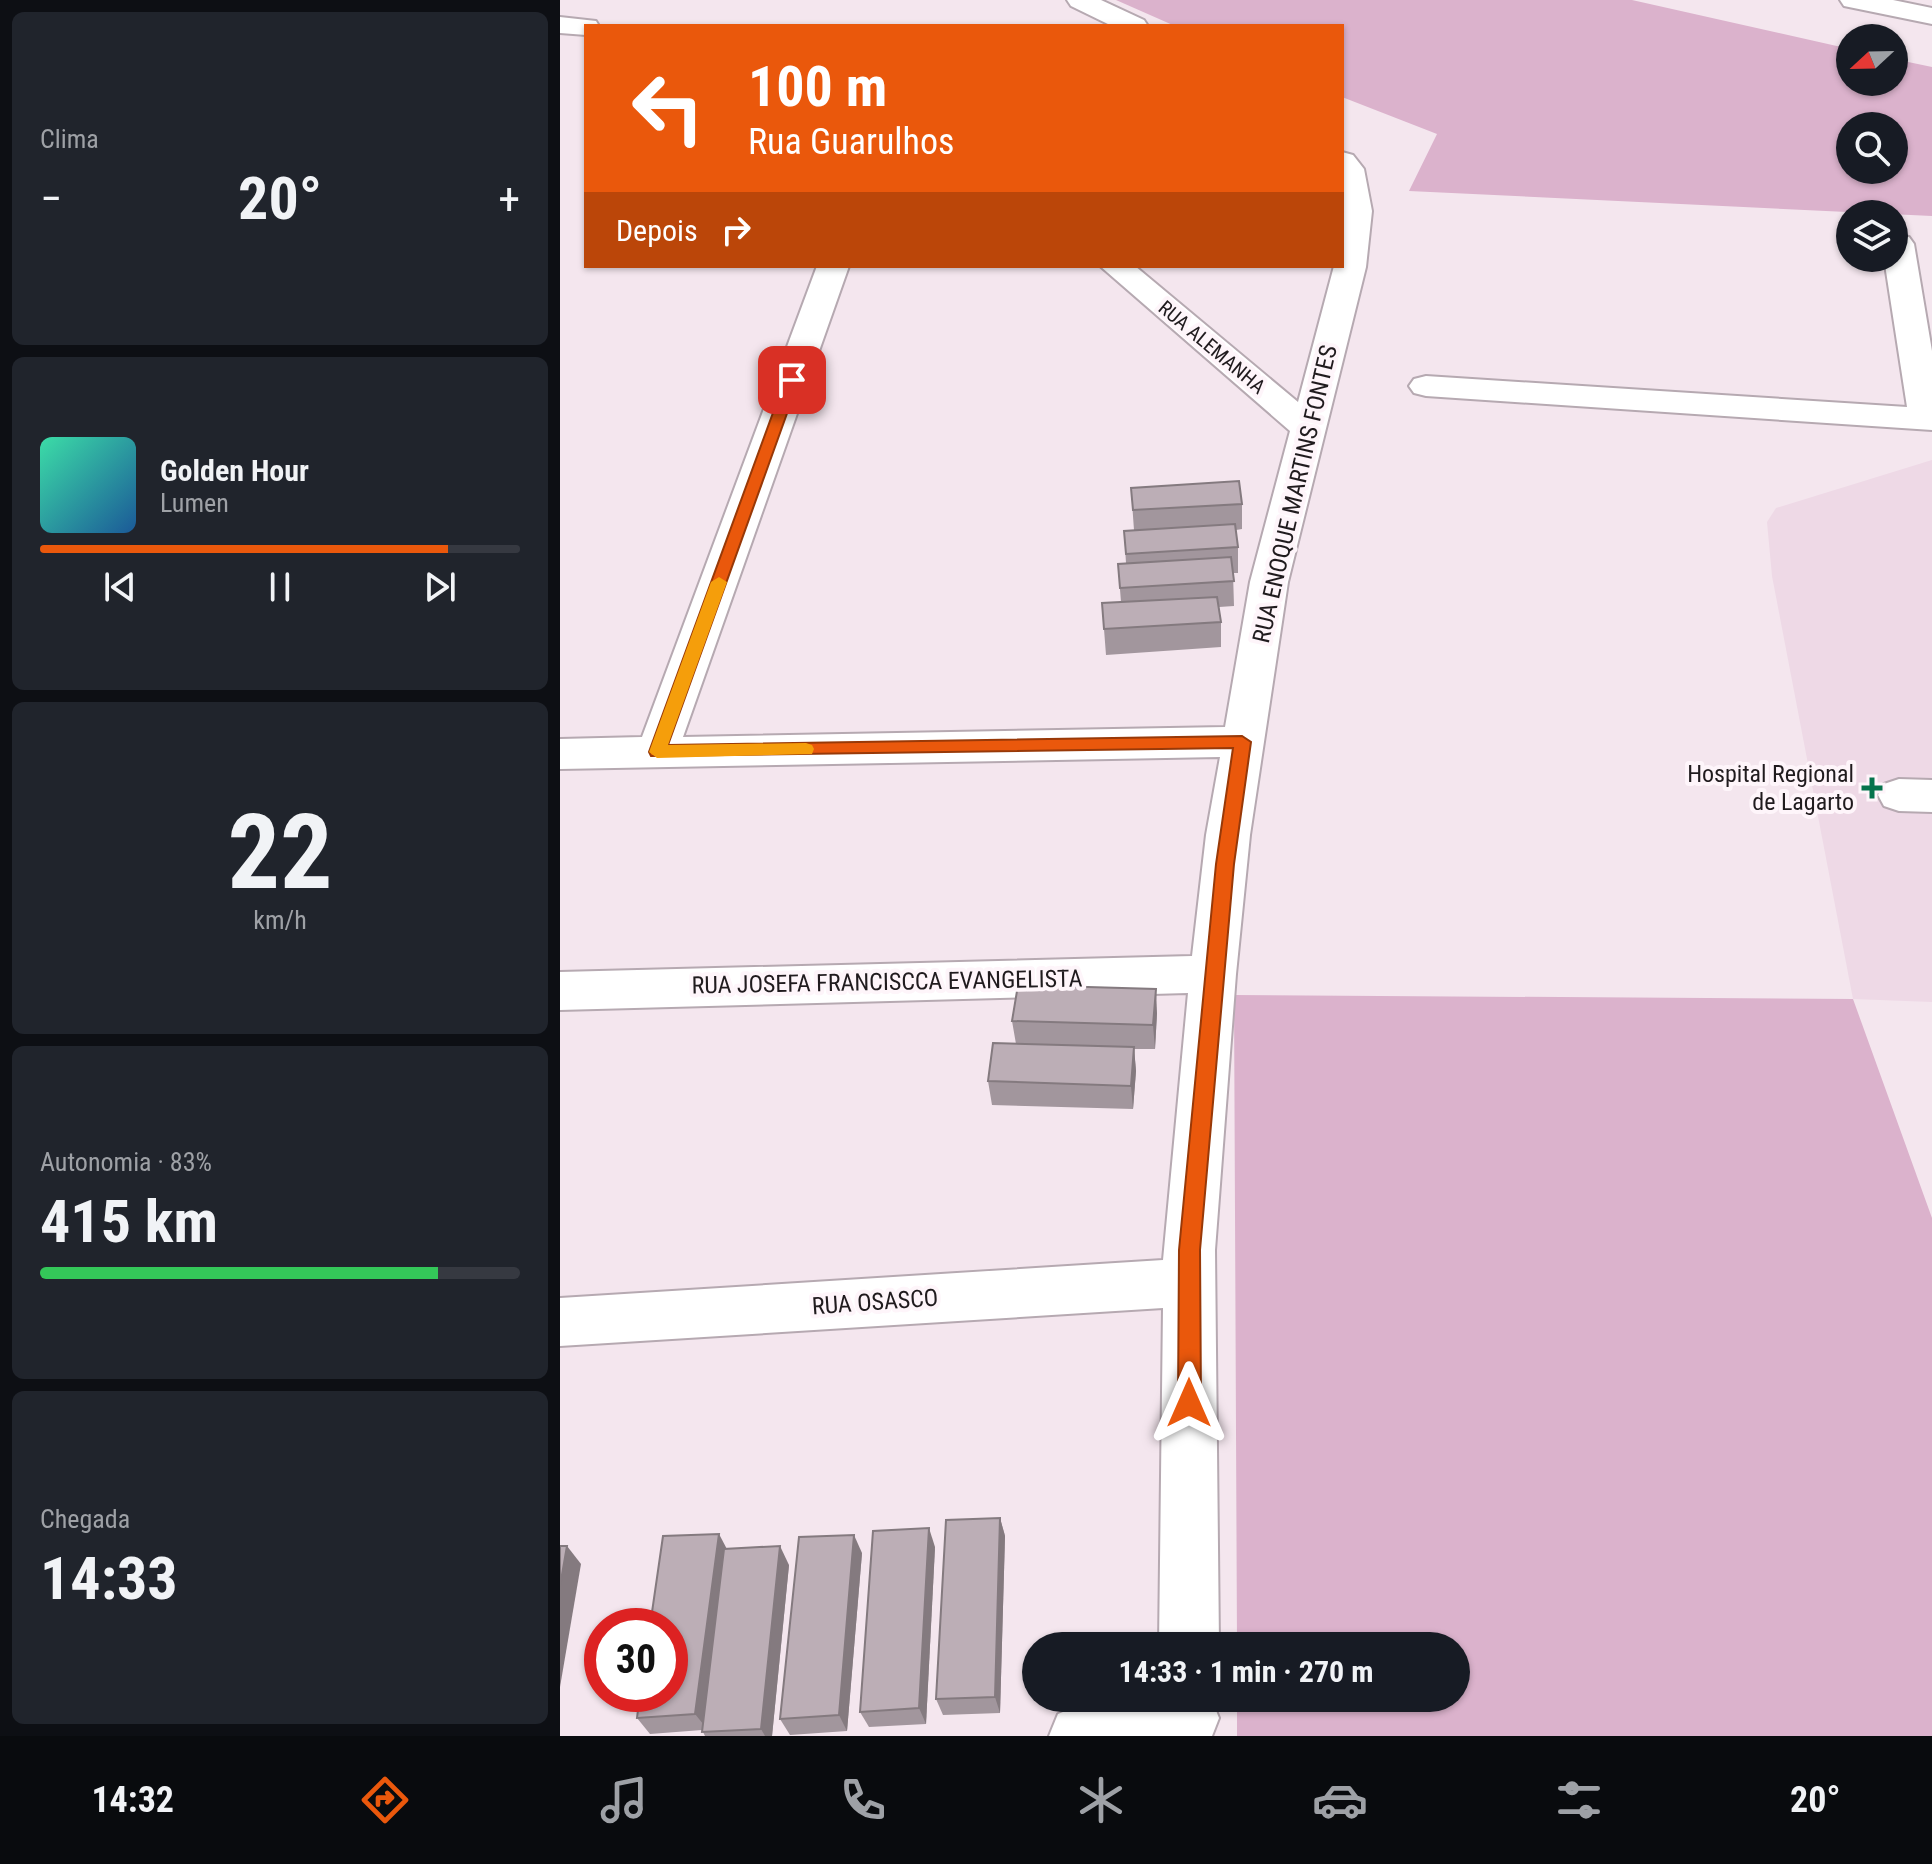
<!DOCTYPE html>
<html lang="pt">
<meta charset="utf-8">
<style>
body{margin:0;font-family:"Roboto Condensed",sans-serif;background:#20242c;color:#f1f3f6;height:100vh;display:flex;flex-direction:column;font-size:30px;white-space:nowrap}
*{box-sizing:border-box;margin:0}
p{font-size:26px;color:#9ea1a6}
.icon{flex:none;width:44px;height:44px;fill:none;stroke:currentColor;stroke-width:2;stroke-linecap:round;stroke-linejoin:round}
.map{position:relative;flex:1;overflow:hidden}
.side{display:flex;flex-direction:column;gap:12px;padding:12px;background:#0d0f14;width:560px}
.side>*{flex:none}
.hud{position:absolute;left:24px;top:24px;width:760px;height:244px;border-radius:0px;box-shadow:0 2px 6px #0004;background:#ea580c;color:#fff;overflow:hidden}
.needle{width:52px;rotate:248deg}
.controls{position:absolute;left:1276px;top:24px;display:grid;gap:16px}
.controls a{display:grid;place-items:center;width:72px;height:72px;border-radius:50%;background:#171b24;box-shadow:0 2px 6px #0004;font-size:40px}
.speed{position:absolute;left:24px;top:1608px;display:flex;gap:16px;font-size:40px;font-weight:700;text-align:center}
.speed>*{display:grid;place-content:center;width:104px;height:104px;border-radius:50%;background:#171b24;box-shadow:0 2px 6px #0004;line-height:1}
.speed .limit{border:12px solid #d22;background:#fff;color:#111}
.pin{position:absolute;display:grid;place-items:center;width:68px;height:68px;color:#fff;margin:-34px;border-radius:16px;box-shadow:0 4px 12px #0006}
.me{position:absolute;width:88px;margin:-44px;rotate:0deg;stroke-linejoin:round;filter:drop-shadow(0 0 6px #0008)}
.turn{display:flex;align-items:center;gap:28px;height:168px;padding:0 32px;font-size:36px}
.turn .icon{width:104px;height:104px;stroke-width:2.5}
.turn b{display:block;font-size:56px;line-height:68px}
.then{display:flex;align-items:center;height:76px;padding:0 32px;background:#0003;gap:16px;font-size:30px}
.big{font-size:60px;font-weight:700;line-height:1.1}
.side .tile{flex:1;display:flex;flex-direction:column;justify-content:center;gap:12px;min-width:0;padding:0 28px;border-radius:12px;background:#20242c}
.side .dial{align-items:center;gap:0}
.dial b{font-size:104px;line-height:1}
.song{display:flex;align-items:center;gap:24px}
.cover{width:96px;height:96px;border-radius:12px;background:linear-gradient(135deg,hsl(160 70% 55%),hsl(210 70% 35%))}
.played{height:8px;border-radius:4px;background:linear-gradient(90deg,#ea580c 85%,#363941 85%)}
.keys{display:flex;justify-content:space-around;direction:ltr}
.heat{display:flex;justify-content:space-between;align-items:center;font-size:44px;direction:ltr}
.charge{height:12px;border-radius:6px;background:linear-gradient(90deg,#34c759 83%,#363941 0)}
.trip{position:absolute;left:462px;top:1632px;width:448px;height:80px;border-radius:40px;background:#171b24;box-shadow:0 2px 6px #0004;font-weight:700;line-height:80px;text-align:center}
.dock{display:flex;height:128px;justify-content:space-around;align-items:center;background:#090b0e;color:#9ea1a6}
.dock .icon{width:56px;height:56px}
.dock .selected{color:#ea580c}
.dock b{font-size:36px;color:#f1f3f6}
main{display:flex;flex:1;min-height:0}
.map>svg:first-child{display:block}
.built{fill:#eed9e6}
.green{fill:#dbb2cc;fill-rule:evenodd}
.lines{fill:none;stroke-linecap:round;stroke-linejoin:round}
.minor-casing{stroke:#b6a9b1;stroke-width:4}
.major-casing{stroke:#b6a9b1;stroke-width:4}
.minor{fill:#fff;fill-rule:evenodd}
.major{fill:#fff;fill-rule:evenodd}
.wall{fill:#a2969d}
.shaded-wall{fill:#847a7f}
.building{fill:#bcaeb6;stroke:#847a7f;stroke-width:2}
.route{fill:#ea580c;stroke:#983908;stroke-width:2}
.slow{fill:#f59e0b}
.poi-dot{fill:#05734c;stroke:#fef5fa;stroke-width:3}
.labels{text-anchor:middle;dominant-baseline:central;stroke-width:8;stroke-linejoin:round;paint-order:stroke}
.far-street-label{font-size:20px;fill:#201b1e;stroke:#fef5fa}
.street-label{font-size:24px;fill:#201b1e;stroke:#fef5fa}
.poi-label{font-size:24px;fill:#201b1e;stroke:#fef5fa;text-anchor:end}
</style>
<main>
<section class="side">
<div class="tile"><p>Clima</p>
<div class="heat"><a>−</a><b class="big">20°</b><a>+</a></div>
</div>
<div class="tile">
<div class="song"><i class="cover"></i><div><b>Golden Hour</b><p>Lumen</p></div></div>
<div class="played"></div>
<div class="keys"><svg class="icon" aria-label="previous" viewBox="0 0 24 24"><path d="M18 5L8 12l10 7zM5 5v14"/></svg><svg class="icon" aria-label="pause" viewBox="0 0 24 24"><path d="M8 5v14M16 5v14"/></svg><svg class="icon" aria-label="next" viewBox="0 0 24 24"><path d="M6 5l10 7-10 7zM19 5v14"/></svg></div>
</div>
<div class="tile dial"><b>22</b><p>km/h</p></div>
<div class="tile"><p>Autonomia · 83%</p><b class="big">415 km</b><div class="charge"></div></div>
<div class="tile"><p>Chegada</p><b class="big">14:33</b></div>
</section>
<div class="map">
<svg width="1372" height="1736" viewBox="0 0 1372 1736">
<rect width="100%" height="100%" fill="#f4e6ee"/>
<polygon class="built" points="1372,460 1372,1002 1293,999 1212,576 1207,522 1216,508"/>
<g class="green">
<path d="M 556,0 L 1072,0 L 1290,49 L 1290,82 L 1334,82 L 1334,59 L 1372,67 L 1372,216 L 849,191 L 877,134 L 782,97 L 782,26 L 615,26 ZM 1290,126 L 1334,126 L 1334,170 L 1290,170 Z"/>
<polygon points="674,995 1293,999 1372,1218 1372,1736 677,1736 677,1698 896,1698 896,1646 677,1646"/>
</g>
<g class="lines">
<defs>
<g id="minor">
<polygon points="507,0 541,0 584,20 588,26 552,26 511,6"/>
<polygon points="0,17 36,21 39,26 26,26 26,35 0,33"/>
<polygon points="782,152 793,155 804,169 812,211 806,267 728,582 690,835 676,974 655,1250 659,1646 599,1646 603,1308 0,1346 0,1298 603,1260 628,993 0,1010 0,972 632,956 646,835 660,757 0,769 0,739 82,737 257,266 289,266 123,737 665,727 690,582 730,431 540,266 575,266 738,402 774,266 782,266"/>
<polygon points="1338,235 1349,237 1354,244 1372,351 1372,430 866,396 854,393 849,386 854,379 866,376 1347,407 1324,258 1334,258 1334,236"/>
<polygon points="1339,779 1372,780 1372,812 1339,811 1324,806 1318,795 1324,784"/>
<polygon points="565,1698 651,1698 659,1718 652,1736 489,1736 498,1714 520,1705"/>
</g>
<polygon id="major" points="1280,0 1333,0 1372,8 1372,24 1284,6"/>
</defs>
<use href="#minor" class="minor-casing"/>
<use href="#major" class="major-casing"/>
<use href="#minor" class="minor"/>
<use href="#major" class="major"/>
</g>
<g class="wall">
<polygon points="571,488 682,504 682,529 676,530 678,547 678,573 673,573 674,606 659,607 661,622 661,647 546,655 542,603 561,602 558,564 566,563 564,531 574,530"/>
<polygon points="597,1013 595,1049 574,1049 576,1071 573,1109 432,1105 428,1081 456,1044 452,1021"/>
<polygon points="440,1518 445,1536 440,1713 383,1715 376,1699"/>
<polygon points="375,1547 366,1724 309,1727 300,1712"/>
<polygon points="167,1548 229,1565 212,1736 145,1736 142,1730 90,1734 77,1718"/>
<polygon points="302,1553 287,1731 230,1735 220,1719"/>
</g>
<g class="shaded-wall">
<polygon points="596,989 597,1013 595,1049 593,1025"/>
<polygon points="574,1047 576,1071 573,1109 571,1086"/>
<polygon points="440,1518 445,1536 440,1713 435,1697"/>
<polygon points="369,1528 375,1547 366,1724 359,1708"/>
<polygon points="159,1534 169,1553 148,1730 135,1714"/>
<polygon points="294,1535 302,1553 287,1731 279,1715"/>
<polygon points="7,1546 21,1564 0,1687 0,1586"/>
<polygon points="220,1546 229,1565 212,1736 205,1736 201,1729"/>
</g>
<g class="building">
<polygon points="679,481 682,504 573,510 571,488"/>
<polygon points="675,524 678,547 566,554 564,531"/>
<polygon points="671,557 674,581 560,588 558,564"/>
<polygon points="657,597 661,622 544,629 542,603"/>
<polygon points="458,985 596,989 593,1025 452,1021"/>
<polygon points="433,1043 574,1047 571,1086 428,1081"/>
<polygon points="440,1518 435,1697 376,1699 386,1520"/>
<polygon points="369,1528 359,1708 300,1712 313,1531"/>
<polygon points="159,1534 135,1714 77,1718 80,1694 110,1694 110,1626 90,1626 103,1536"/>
<polygon points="294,1535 279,1715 220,1719 239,1537"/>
<polygon points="0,1546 7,1546 0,1586"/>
<polygon points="220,1546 201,1729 142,1732 164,1549"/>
</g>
<polygon class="route" points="232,376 239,380 108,745 682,736 691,742 674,864 640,1250 641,1403 637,1411 629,1414 621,1411 618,1403 619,1250 656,864 673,748 91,756 89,752 225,380"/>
<polygon class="slow" points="159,577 167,582 108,745 246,743 252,745 254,749 252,754 97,758 89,752 151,582"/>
<path class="poi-dot" d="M1308 776h8v8h8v8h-8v8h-8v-8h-8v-8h8z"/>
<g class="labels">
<g class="far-street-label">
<text transform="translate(652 347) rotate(40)">RUA ALEMANHA</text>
</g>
<g class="street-label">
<text transform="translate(735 494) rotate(-77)">RUA ENOQUE MARTINS FONTES</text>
<text transform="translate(327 982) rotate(-1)">RUA JOSEFA FRANCISCCA EVANGELISTA</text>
<text transform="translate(315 1302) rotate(-4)">RUA OSASCO</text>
</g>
<g class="poi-label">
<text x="1294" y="774">Hospital Regional<tspan x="1294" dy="28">de Lagarto</tspan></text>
</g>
</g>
</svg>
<div class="controls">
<a><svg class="needle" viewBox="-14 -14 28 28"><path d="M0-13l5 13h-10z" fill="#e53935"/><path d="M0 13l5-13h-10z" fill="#9ea1a6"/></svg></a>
<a><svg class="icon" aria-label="search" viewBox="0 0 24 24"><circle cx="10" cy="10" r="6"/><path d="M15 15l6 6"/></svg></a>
<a><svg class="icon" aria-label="layers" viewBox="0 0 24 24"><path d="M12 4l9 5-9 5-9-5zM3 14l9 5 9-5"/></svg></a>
</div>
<div class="speed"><div class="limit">30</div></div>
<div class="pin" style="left:232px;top:380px;background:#d93025"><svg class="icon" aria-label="arrive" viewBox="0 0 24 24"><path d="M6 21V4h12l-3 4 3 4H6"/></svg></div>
<svg class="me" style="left:629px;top:1403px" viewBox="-20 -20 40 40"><path d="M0-17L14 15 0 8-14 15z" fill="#ea580c" stroke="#fff" stroke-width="4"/></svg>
<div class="trip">14:33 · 1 min · 270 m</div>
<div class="hud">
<div class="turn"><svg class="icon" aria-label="left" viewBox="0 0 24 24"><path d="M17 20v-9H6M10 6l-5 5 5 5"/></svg><div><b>100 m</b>Rua Guarulhos</div></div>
<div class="then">Depois<svg class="icon" aria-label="right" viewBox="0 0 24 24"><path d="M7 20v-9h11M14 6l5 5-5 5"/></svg></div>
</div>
</div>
</main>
<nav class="dock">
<b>14:32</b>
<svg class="icon selected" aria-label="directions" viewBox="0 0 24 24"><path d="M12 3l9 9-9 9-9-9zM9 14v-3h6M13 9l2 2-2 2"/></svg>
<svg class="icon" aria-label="music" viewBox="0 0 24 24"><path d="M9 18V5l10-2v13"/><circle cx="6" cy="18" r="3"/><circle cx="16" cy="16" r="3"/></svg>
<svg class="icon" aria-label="phone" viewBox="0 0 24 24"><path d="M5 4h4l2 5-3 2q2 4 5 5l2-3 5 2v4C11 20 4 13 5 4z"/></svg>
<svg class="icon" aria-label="climate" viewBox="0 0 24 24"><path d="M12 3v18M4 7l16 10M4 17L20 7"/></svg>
<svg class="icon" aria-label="car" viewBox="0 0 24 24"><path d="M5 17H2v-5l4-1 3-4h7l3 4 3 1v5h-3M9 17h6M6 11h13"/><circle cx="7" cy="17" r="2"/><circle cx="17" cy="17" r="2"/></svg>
<svg class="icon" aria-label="filters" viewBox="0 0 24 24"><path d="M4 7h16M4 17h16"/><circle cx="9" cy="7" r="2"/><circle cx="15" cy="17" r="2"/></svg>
<b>20°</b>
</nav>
